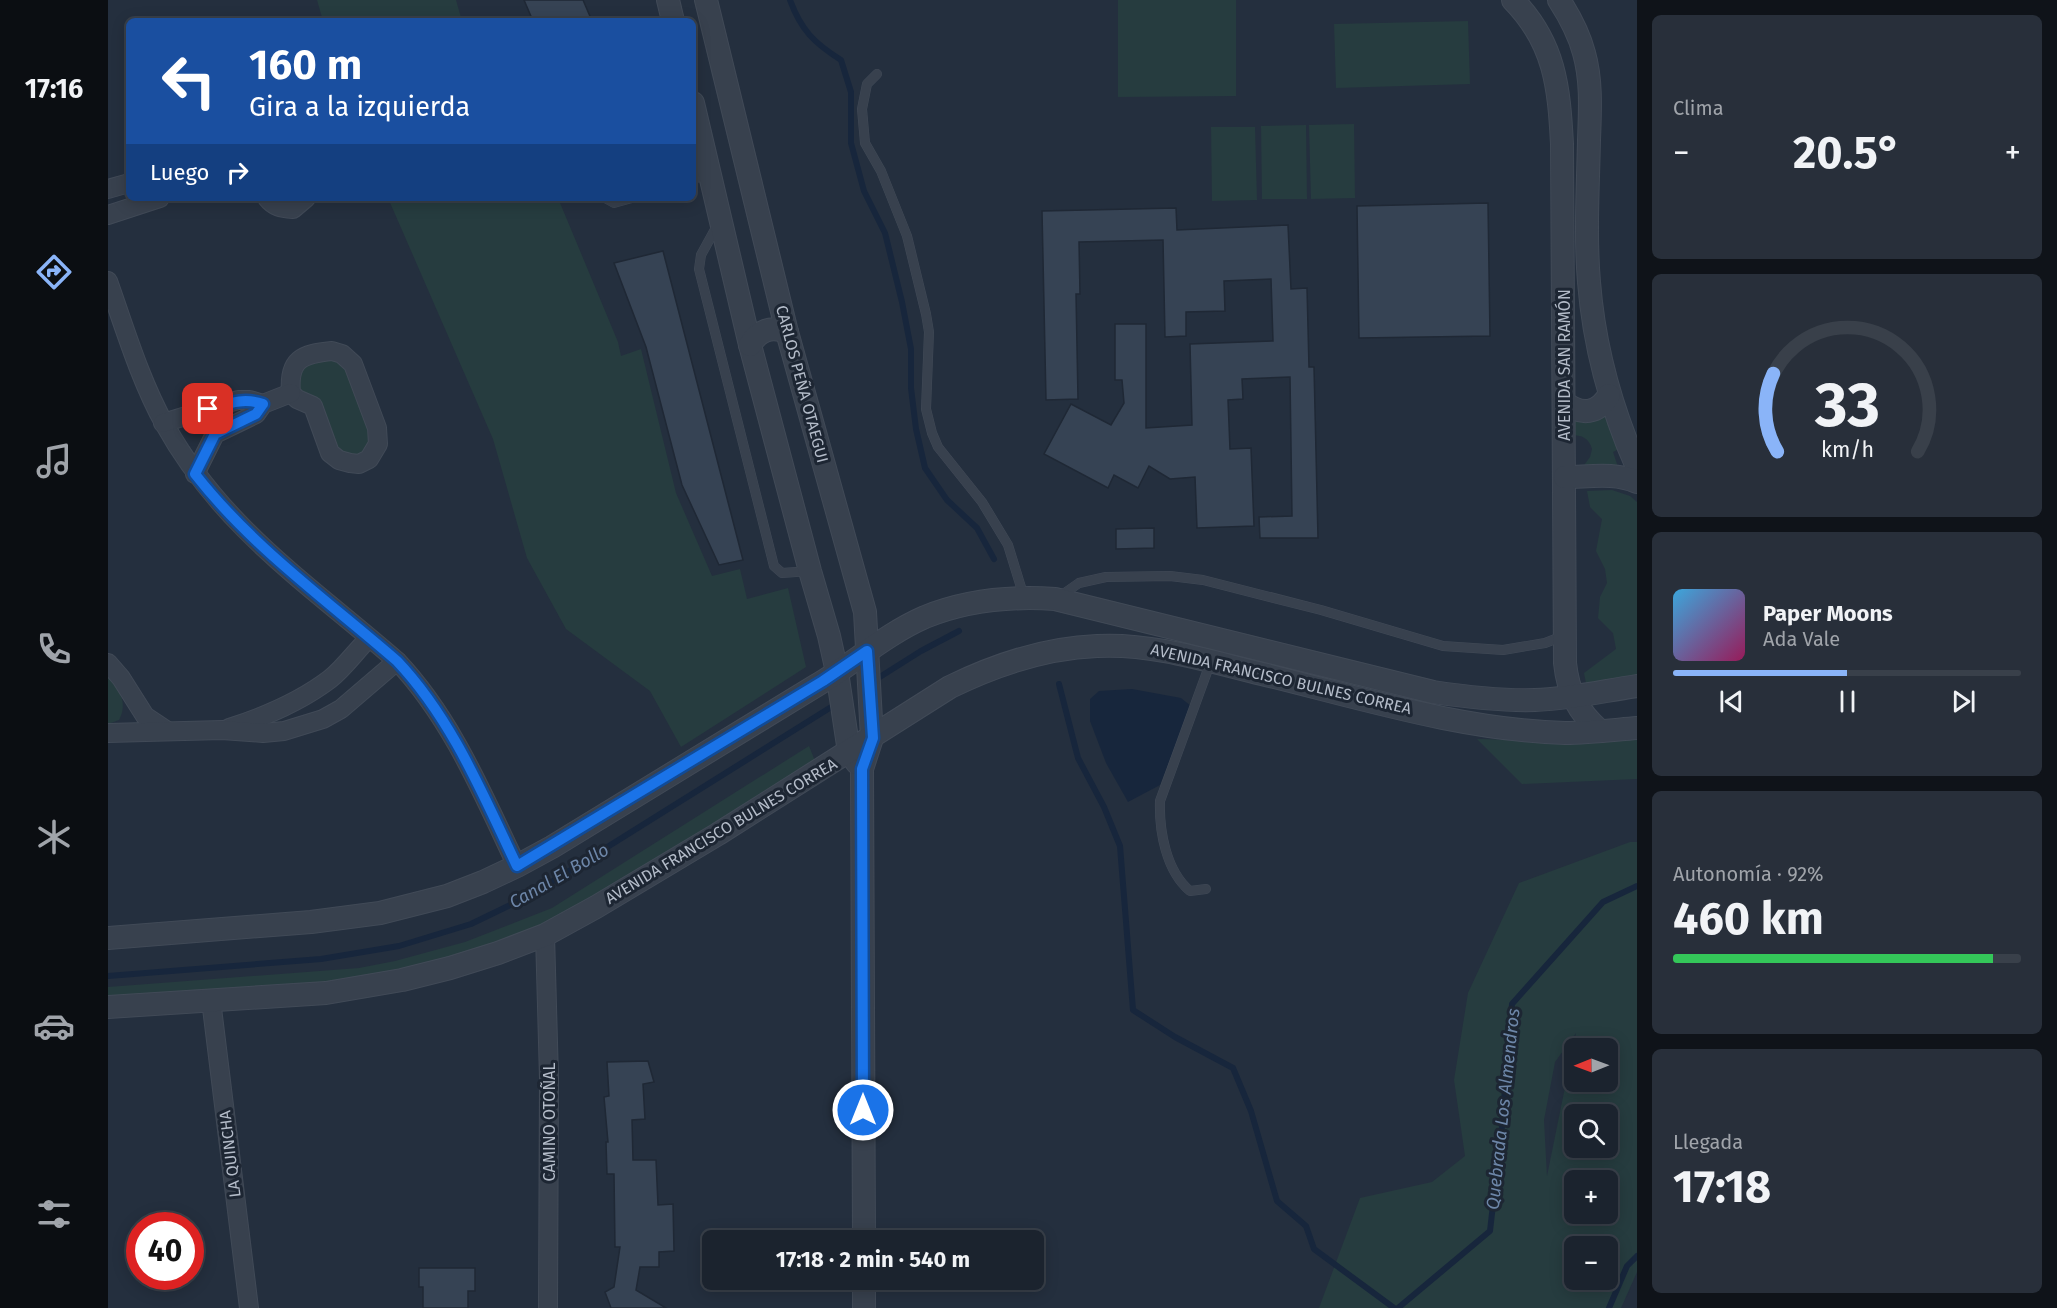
<!DOCTYPE html>
<html lang="es">
<meta charset="utf-8">
<style>
body{margin:0;font-family:"Fira Sans",sans-serif;background:#282f3a;color:#f1f3f6;height:100vh;display:flex;flex-direction:column;font-size:22px;white-space:nowrap}
*{box-sizing:border-box;margin:0}
p{font-size:20px;color:#a0a4aa}
.icon{flex:none;width:33px;height:33px;fill:none;stroke:currentColor;stroke-width:2;stroke-linecap:round;stroke-linejoin:round}
.map{position:relative;flex:1;overflow:hidden}
.drawer{display:flex;flex-direction:column;gap:15px;padding:15px;background:#0f1319;width:420px}
.drawer>*{flex:none}
.hud{position:absolute;left:18px;top:18px;width:570px;height:183px;border-radius:9px;box-shadow:0 3px 15px #0003,0 0 0 2px #39404a;background:#1a4fa0;color:#fff;overflow:hidden}
.needle{width:39px;rotate:269deg}
.fabs{position:absolute;left:1456px;top:1038px;display:grid;gap:12px}
.fabs a{display:grid;place-items:center;width:54px;height:54px;border-radius:9px;background:#1b232e;box-shadow:0 3px 15px #0003,0 0 0 2px #39404a;font-size:30px}
.speed{position:absolute;left:18px;top:1212px;display:flex;gap:12px;font-size:30px;font-weight:700;text-align:center}
.speed>*{display:grid;place-content:center;width:78px;height:78px;border-radius:50%;background:#1b232e;box-shadow:0 3px 15px #0003,0 0 0 2px #39404a;line-height:1}
.speed .limit{border:9px solid #d22;background:#fff;color:#111}
.pin{position:absolute;display:grid;place-items:center;width:51px;height:51px;color:#fff;margin:-26px;border-radius:12px;box-shadow:0 3px 9px #0006}
.me{position:absolute;width:66px;margin:-33px;rotate:0deg;stroke-linejoin:round;filter:drop-shadow(0 0 4px #0008)}
.turn{display:flex;align-items:center;gap:21px;height:126px;padding:0 24px;font-size:27px}
.turn .icon{width:78px;height:78px;stroke-width:2.5}
.turn b{display:block;font-size:42px;line-height:51px}
.then{display:flex;align-items:center;height:57px;padding:0 24px;background:#0003;gap:12px;font-size:22px}
.big{font-size:45px;font-weight:700;line-height:1.1}
.drawer .tile{flex:1;display:flex;flex-direction:column;justify-content:center;gap:9px;min-width:0;padding:0 21px;border-radius:9px;background:#282f3a}
.drawer .dial{align-items:center;gap:0}
.dial svg{height:156px;overflow:visible;fill:none;stroke:#39404a;stroke-width:7;stroke-linecap:round;text-anchor:middle}
.dial text{fill:#f1f3f6;stroke:none}
.song{display:flex;align-items:center;gap:18px}
.cover{width:72px;height:72px;border-radius:9px;background:linear-gradient(135deg,hsl(200 70% 55%),hsl(330 70% 35%))}
.played{height:6px;border-radius:3px;background:linear-gradient(90deg,#8ab4f8 50%,#39404a 50%)}
.keys{display:flex;justify-content:space-around;direction:ltr}
.heat{display:flex;justify-content:space-between;align-items:center;font-size:33px;direction:ltr}
.charge{height:9px;border-radius:4px;background:linear-gradient(90deg,#34c759 92%,#39404a 0)}
.trip{position:absolute;left:594px;top:1230px;width:342px;height:60px;border-radius:9px;background:#1b232e;box-shadow:0 3px 15px #0003,0 0 0 2px #39404a;font-weight:700;line-height:60px;text-align:center}
main{display:flex;flex:1;min-height:0}
.tab-bar{display:flex;flex-direction:column;width:108px;justify-content:space-around;align-items:center;background:#0b0e12;color:#a0a4aa}
.tab-bar .icon{width:42px;height:42px}
.tab-bar .active{color:#8ab4f8}
.tab-bar b{font-size:27px;color:#f1f3f6}
.map>svg:first-child{display:block}
.green{fill:#263c3f;fill-rule:evenodd}
.water{fill:#17263c}
.lines{fill:none;stroke-linecap:round;stroke-linejoin:round}
.stream{stroke:#17263c;stroke-width:6}
.building{fill:#364354;stroke:#1f2835;stroke-width:1.5}
.service-casing{stroke:#414a57;stroke-width:10}
.minor-casing{stroke:#414a57;stroke-width:20}
.tertiary-casing{stroke:#414a57;stroke-width:24}
.service{stroke:#38414e;stroke-width:9}
.minor{stroke:#38414e;stroke-width:18}
.tertiary{stroke:#38414e;stroke-width:22}
.route-casing{stroke:#114b97;stroke-width:15}
.route{stroke:#1a73e8;stroke-width:10}
.labels{text-anchor:middle;dominant-baseline:central;stroke-width:6;stroke-linejoin:round;paint-order:stroke}
.street-label{font-size:16px;fill:#b4bcc9;stroke:#1d2633}
.water-label{font-size:18px;font-style:italic;fill:#6d86a8;stroke:#1d2633}
</style>
<main>
<nav class="tab-bar">
<b>17:16</b>
<svg class="icon active" aria-label="directions" viewBox="0 0 24 24"><path d="M12 3l9 9-9 9-9-9zM9 14v-3h6M13 9l2 2-2 2"/></svg>
<svg class="icon" aria-label="music" viewBox="0 0 24 24"><path d="M9 18V5l10-2v13"/><circle cx="6" cy="18" r="3"/><circle cx="16" cy="16" r="3"/></svg>
<svg class="icon" aria-label="phone" viewBox="0 0 24 24"><path d="M5 4h4l2 5-3 2q2 4 5 5l2-3 5 2v4C11 20 4 13 5 4z"/></svg>
<svg class="icon" aria-label="climate" viewBox="0 0 24 24"><path d="M12 3v18M4 7l16 10M4 17L20 7"/></svg>
<svg class="icon" aria-label="car" viewBox="0 0 24 24"><path d="M5 17H2v-5l4-1 3-4h7l3 4 3 1v5h-3M9 17h6M6 11h13"/><circle cx="7" cy="17" r="2"/><circle cx="17" cy="17" r="2"/></svg>
<svg class="icon" aria-label="filters" viewBox="0 0 24 24"><path d="M4 7h16M4 17h16"/><circle cx="9" cy="7" r="2"/><circle cx="15" cy="17" r="2"/></svg>
</nav>
<div class="map">
<svg width="1529" height="1308" viewBox="0 0 1529 1308">
<rect width="100%" height="100%" fill="#242f3e"/>
<g class="green">
<polygon points="209,0 348,0 354,21 215,21"/>
<polygon points="1010,0 1128,0 1128,96 1010,97"/>
<polygon points="1360,21 1362,84 1228,88 1226,24"/>
<polygon points="1246,124 1247,198 1203,199 1201,125"/>
<polygon points="1198,125 1199,199 1154,199 1153,126"/>
<polygon points="1103,127 1147,127 1149,200 1104,201"/>
<polygon points="280,198 450,198 510,342 513,356 533,349 568,493 604,576 632,569 639,599 680,588 698,667 573,747 542,691 458,629 419,558 385,439"/>
<polygon points="223,357 238,364 264,429 258,456 243,458 229,449 189,391 192,368 208,359"/>
<path d="M 1495,416 L 1498,417 L 1511,449 L 1505,452 L 1510,467 L 1474,468 L 1482,457 L 1484,449 C 1481,438 1474,435 1463,435 L 1463,417 Z"/>
<polygon points="1504,490 1522,496 1529,502 1529,678 1479,688 1476,673 1508,649 1505,633 1490,618 1492,597 1499,583 1497,569 1488,551 1494,519 1482,507 1479,491"/>
<path d="M 0,675 C 10,689 21,702 11,720 L 0,724 Z"/>
<polygon points="1529,738 1529,779 1414,784 1369,739 1464,741"/>
<polygon points="701,746 707,761 427,936 293,977 0,1002 0,987 251,968 287,961 357,942 444,908"/>
<path d="M 1522,842 L 1529,842 L 1529,1272 L 1513,1308 L 1211,1308 L 1252,1198 L 1324,1182 L 1357,1156 L 1346,1080 L 1360,993 L 1411,883 ZM 1468,1033 L 1439,1176 L 1439,1177 L 1436,1120 L 1447,1062 ZM 1467,1048 L 1500,1048 L 1500,1082 L 1467,1082 ZM 1467,1114 L 1500,1114 L 1500,1148 L 1467,1148 ZM 1467,1180 L 1500,1180 L 1500,1214 L 1467,1214 ZM 1467,1246 L 1500,1246 L 1500,1280 L 1467,1280 Z"/>
</g>
<polygon class="water" points="1024,689 1073,698 1083,706 1052,785 1020,802 998,763 982,721 982,699 991,691"/>
<g class="lines">
<g class="stream">
<path d="M 682,0 C 693,30 706,43 733,60 L 743,92 L 743,143 L 756,191 L 777,233 L 794,302 L 803,349 L 803,388 L 808,429 L 817,468 L 839,500 L 869,528 L 886,559"/>
<polyline points="767,680 813,651 851,631"/>
<polyline points="951,684 970,758 996,807 1012,846 1025,1010 1067,1037 1125,1068 1143,1111 1169,1201 1198,1226 1206,1249 1286,1308"/>
<polyline points="0,976 213,959 291,946 363,924 421,896 728,704"/>
<polyline points="1290,1308 1382,1231 1394,1126 1404,1004 1495,902 1529,886"/>
<polyline points="1501,1308 1519,1266 1529,1256"/>
</g>
</g>
<g class="building">
<polygon points="416,0 475,0 484,21 425,21"/>
<polygon points="1380,203 1382,336 1251,338 1249,206"/>
<polygon points="1068,208 1069,230 1180,225 1183,289 1199,288 1201,367 1206,367 1210,538 1152,538 1151,517 1184,516 1182,377 1134,379 1135,399 1120,400 1122,449 1143,448 1146,526 1089,528 1087,477 1062,479 1041,466 1030,488 1006,475 1000,488 936,454 963,404 1003,425 1016,403 1014,380 1007,380 1007,324 1038,324 1038,428 1084,425 1082,344 1165,341 1163,279 1116,281 1117,311 1078,312 1078,336 1057,337 1055,240 971,242 972,294 968,294 970,399 938,400 934,211"/>
<polygon points="555,251 635,560 611,565 574,485 538,347 506,263"/>
<polygon points="1046,528 1046,548 1008,549 1008,529"/>
<polygon points="540,1061 546,1082 535,1084 537,1119 524,1120 525,1160 548,1160 550,1205 565,1204 566,1251 551,1252 551,1267 532,1267 528,1290 558,1308 503,1308 497,1292 506,1287 512,1247 507,1247 506,1174 499,1174 498,1142 500,1142 496,1097 501,1096 499,1062"/>
<polygon points="311,1268 367,1268 367,1291 360,1291 360,1308 315,1308 315,1287 311,1287"/>
</g>
<g class="lines">
<defs>
<g id="service">
<polyline points="769,74 759,84 754,109 757,143 773,171 799,236 818,314 821,332 818,409 824,433 830,447 874,502 900,545 916,597"/>
<polyline points="585,179 602,174"/>
<polyline points="497,198 506,203 524,198"/>
<polyline points="610,224 593,255 591,269 666,566 674,573 702,571"/>
<polyline points="951,597 971,583 998,577 1062,576 1095,580 1213,610 1335,646 1395,650 1437,643 1455,636"/>
<path d="M 1098,889 L 1082,891 C 1058,871 1051,831 1052,801 L 1103,661"/>
</g>
<g id="minor">
<polyline points="0,189 21,183"/>
<path d="M 159,198 C 166,207 173,208 185,209 L 198,198"/>
<polyline points="0,215 52,198"/>
<path d="M 0,281 C 17,329 32,380 57,425 C 114,528 203,586 289,661 C 344,719 375,795 409,866"/>
<path d="M 224,351 L 234,354 L 245,364 L 269,428 L 270,444 L 261,459 L 251,464 L 242,463 L 231,460 L 222,453 L 205,406 L 189,399 L 183,393 C 180,359 194,354 224,351 Z"/>
<polyline points="55,423 130,400 142,400 155,404"/>
<polyline points="87,474 107,434 148,414 155,404 183,393"/>
<polyline points="0,663 13,678 37,716 58,730"/>
<path d="M 121,728 C 156,717 193,701 222,679 C 236,668 248,651 261,638"/>
<polyline points="0,733 114,730 155,733 176,731 215,719 233,709 289,661"/>
<polyline points="437,935 441,1078 440,1308"/>
<polyline points="103,1000 141,1308"/>
</g>
<g id="tertiary">
<polyline points="560,0 565,21"/>
<polyline points="598,0 679,332 757,612 764,738 754,769 756,1240"/>
<path d="M 1405,0 C 1447,43 1451,87 1454,144 L 1457,663 C 1460,692 1470,712 1492,731"/>
<path d="M 1451,0 C 1462,17 1471,34 1476,53 C 1484,81 1482,112 1481,140 C 1480,187 1477,235 1481,282 C 1486,346 1503,408 1529,467"/>
<polyline points="585,103 642,345 702,571 721,636 729,672 741,752 749,763"/>
<path d="M 642,345 C 651,330 663,326 679,332"/>
<path d="M 1456,402 C 1473,416 1490,414 1501,395"/>
<path d="M 1457,477 C 1480,477 1507,472 1529,482"/>
<path d="M 0,938 L 203,922 L 272,913 L 339,896 L 375,882 L 409,866 L 444,847 C 532,793 621,739 709,685 C 746,663 778,634 817,617 C 859,600 903,596 947,599 L 1325,692 C 1359,697 1393,701 1427,700 C 1461,699 1495,691 1529,686"/>
<path d="M 0,1007 L 218,993 L 294,980 L 342,968 L 390,953 L 437,935 L 488,907 L 610,834 L 842,687 C 889,664 937,648 989,646 C 1045,643 1100,661 1154,674 C 1253,698 1354,730 1457,733 C 1481,733 1505,730 1529,728"/>
<polyline points="756,1280 756,1308"/>
</g>
</defs>
<use href="#service" class="service-casing"/>
<use href="#minor" class="minor-casing"/>
<use href="#tertiary" class="tertiary-casing"/>
<use href="#service" class="service"/>
<use href="#minor" class="minor"/>
<use href="#tertiary" class="tertiary"/>
</g>
<g class="lines">
<defs>
<path id="route" d="M 100,409 C 119,404 135,397 155,404 L 148,414 L 107,434 L 87,474 C 144,547 220,601 289,661 C 344,719 375,795 409,866 L 715,681 L 759,651 L 765,738 L 754,769 L 755,1110"/>
</defs>
<use href="#route" class="route-casing"/>
<use href="#route" class="route"/>
</g>
<g class="labels">
<g class="street-label">
<text transform="translate(1456 365) rotate(-90)">AVENIDA SAN RAMÓN</text>
<text transform="translate(694 384) rotate(75)">CARLOS PEÑA OTAEGUI</text>
<text transform="translate(1173 679) rotate(13)">AVENIDA FRANCISCO BULNES CORREA</text>
<text transform="translate(613 831) rotate(-31)">AVENIDA FRANCISCO BULNES CORREA</text>
<text transform="translate(441 1122) rotate(-90)">CAMINO OTOÑAL</text>
<text transform="translate(122 1154) rotate(-97)">LA QUINCHA</text>
</g>
<g class="water-label">
<text transform="translate(451 876) rotate(-30)">Canal El Bollo</text>
<text transform="translate(1395 1109) rotate(-84)">Quebrada Los Almendros</text>
</g>
</g>
</svg>
<div class="fabs">
<a><svg class="needle" viewBox="-14 -14 28 28"><path d="M0-13l5 13h-10z" fill="#e53935"/><path d="M0 13l5-13h-10z" fill="#a0a4aa"/></svg></a>
<a><svg class="icon" aria-label="search" viewBox="0 0 24 24"><circle cx="10" cy="10" r="6"/><path d="M15 15l6 6"/></svg></a>
<a>+</a>
<a>−</a>
</div>
<div class="speed"><div class="limit">40</div></div>
<div class="pin" style="left:100px;top:409px;background:#d93025"><svg class="icon" aria-label="arrive" viewBox="0 0 24 24"><path d="M6 21V4h12l-3 4 3 4H6"/></svg></div>
<svg class="me" style="left:755px;top:1110px" viewBox="-20 -20 40 40"><circle r="17" fill="#1a73e8" stroke="#fff" stroke-width="3"/><path d="M0-11L8 9 0 5-8 9z" fill="#fff"/></svg>
<div class="trip">17:18 · 2 min · 540 m</div>
<div class="hud">
<div class="turn"><svg class="icon" aria-label="left" viewBox="0 0 24 24"><path d="M17 20v-9H6M10 6l-5 5 5 5"/></svg><div><b>160 m</b>Gira a la izquierda</div></div>
<div class="then">Luego<svg class="icon" aria-label="right" viewBox="0 0 24 24"><path d="M7 20v-9h11M14 6l5 5-5 5"/></svg></div>
</div>
</div>
<section class="drawer">
<div class="tile"><p>Clima</p>
<div class="heat"><a>−</a><b class="big">20.5°</b><a>+</a></div>
</div>
<div class="tile dial"><svg viewBox="0 0 100 80">
<path d="M14 69A42 42 0 1 1 86 69"/>
<path d="M14 69A42 42 0 0 1 12 29" stroke="#8ab4f8"/>
<text x="50" y="56" font-size="32" font-weight="700">33</text>
<text x="50" y="72" font-size="11">km/h</text>
</svg></div>
<div class="tile">
<div class="song"><i class="cover"></i><div><b>Paper Moons</b><p>Ada Vale</p></div></div>
<div class="played"></div>
<div class="keys"><svg class="icon" aria-label="previous" viewBox="0 0 24 24"><path d="M18 5L8 12l10 7zM5 5v14"/></svg><svg class="icon" aria-label="pause" viewBox="0 0 24 24"><path d="M8 5v14M16 5v14"/></svg><svg class="icon" aria-label="next" viewBox="0 0 24 24"><path d="M6 5l10 7-10 7zM19 5v14"/></svg></div>
</div>
<div class="tile"><p>Autonomía · 92%</p><b class="big">460 km</b><div class="charge"></div></div>
<div class="tile"><p>Llegada</p><b class="big">17:18</b></div>
</section>
</main>
